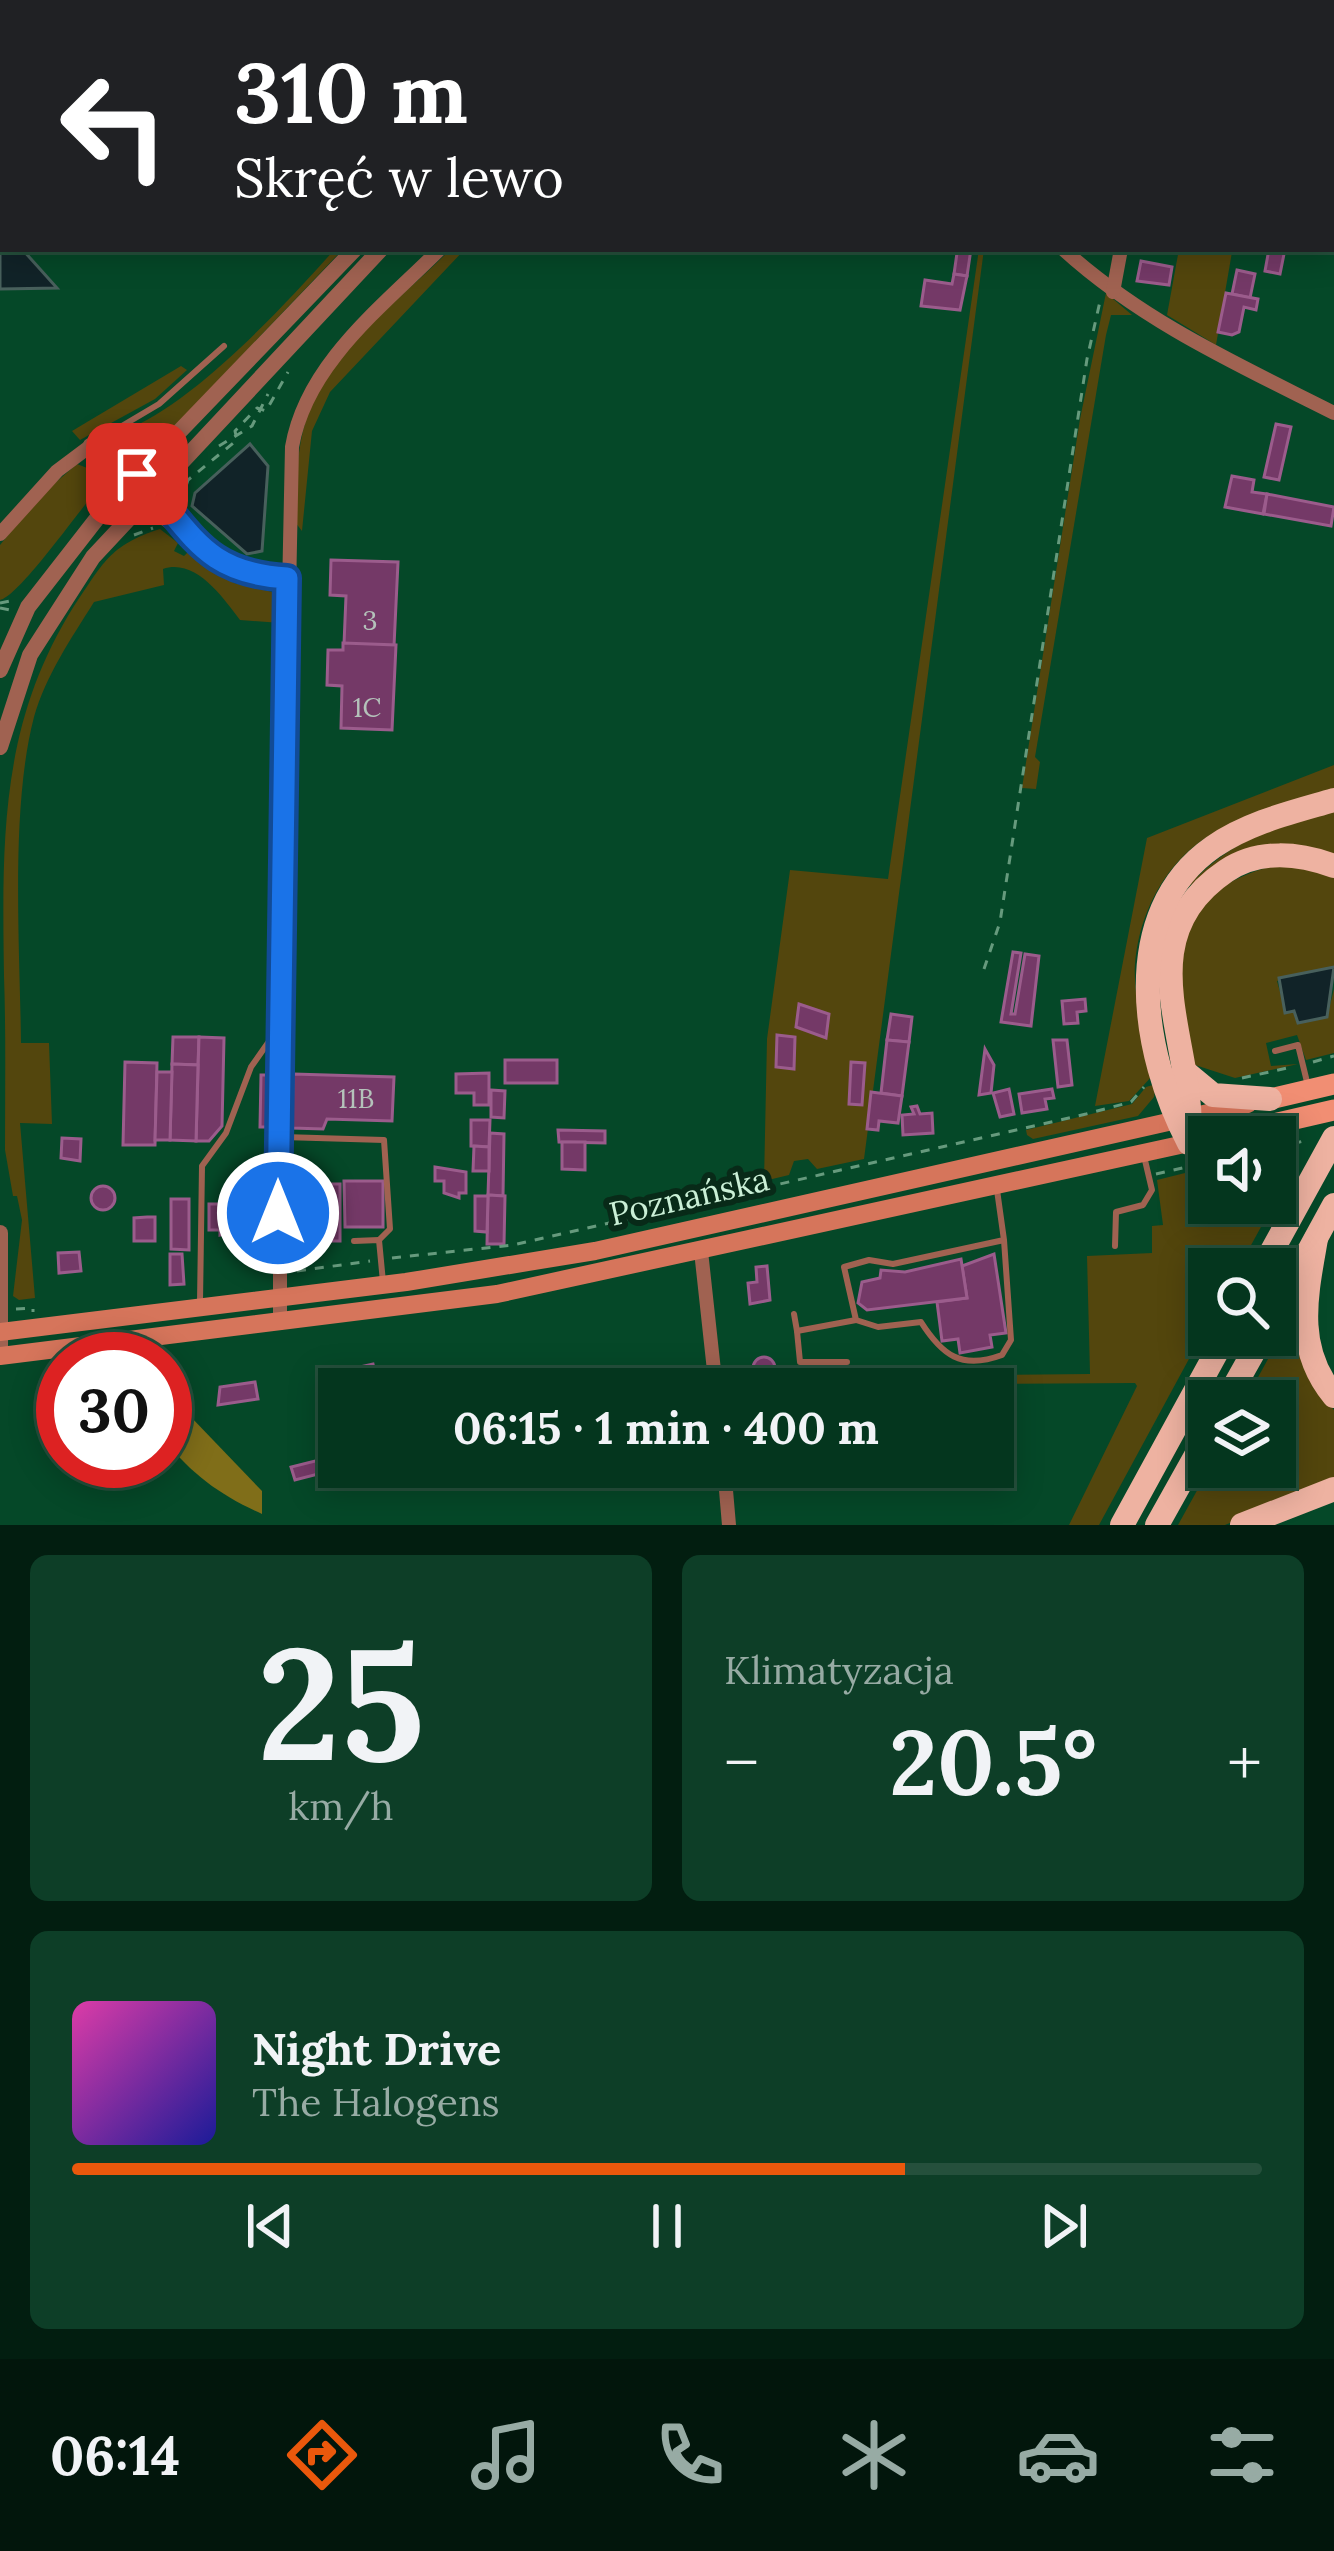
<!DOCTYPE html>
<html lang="pl">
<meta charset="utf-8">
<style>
body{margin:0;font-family:Lora,serif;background:#0d3e27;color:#f1f3f6;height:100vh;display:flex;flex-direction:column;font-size:45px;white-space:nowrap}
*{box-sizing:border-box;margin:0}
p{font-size:39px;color:#97aba4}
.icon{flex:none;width:66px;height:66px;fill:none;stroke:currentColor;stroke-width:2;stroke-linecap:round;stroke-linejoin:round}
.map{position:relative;height:1525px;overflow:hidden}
.side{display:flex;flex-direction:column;gap:30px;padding:30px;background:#021e10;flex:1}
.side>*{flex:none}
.banner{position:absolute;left:0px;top:0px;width:1335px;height:252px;box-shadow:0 6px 30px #0003,0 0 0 3px #25503c;background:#202124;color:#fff;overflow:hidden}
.controls{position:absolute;left:1188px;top:1116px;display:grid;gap:24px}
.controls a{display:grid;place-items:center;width:108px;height:108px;border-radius:0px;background:#04361e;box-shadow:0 6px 30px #0003,0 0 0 3px #25503c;font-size:60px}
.speed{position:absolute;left:36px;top:1332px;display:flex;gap:24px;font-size:60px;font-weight:700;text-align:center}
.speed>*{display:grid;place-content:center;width:156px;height:156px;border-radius:50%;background:#04361e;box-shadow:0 6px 30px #0003,0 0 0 3px #25503c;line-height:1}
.speed .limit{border:18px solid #d22;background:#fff;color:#111}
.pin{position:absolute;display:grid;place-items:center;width:102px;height:102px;color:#fff;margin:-51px;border-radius:24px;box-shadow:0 6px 18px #0006}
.me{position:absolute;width:132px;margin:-66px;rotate:0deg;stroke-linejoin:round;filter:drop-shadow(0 0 9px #0008)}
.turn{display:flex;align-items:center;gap:42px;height:252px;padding:0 36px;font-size:54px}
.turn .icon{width:156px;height:156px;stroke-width:2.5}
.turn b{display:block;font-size:84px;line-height:102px}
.big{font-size:90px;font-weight:800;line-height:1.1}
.side .card{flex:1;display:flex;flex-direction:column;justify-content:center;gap:18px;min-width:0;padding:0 42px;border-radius:18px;background:#0d3e27}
.side .dial{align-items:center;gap:0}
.dial b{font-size:156px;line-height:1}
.song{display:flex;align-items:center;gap:36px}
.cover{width:144px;height:144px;border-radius:18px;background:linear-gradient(135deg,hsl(320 70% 55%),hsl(240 70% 35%))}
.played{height:12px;border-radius:6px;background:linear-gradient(90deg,#ea580c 70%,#25503c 70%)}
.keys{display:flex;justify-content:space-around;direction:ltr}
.heat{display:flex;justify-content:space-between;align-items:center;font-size:66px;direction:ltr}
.side .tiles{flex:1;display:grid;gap:30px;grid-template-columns:1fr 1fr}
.card:last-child{grid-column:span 2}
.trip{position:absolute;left:318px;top:1368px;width:696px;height:120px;border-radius:0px;background:#04361e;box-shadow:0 6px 30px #0003,0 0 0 3px #25503c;font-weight:800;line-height:120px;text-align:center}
.tab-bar{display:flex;height:192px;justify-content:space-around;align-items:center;background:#02160c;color:#97aba4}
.tab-bar .icon{width:84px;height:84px}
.tab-bar .on{color:#ea580c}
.tab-bar b{font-size:54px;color:#f1f3f6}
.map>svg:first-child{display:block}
.green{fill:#53460d}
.forest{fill:#806e19}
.water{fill:#112328;stroke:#48605c;stroke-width:3}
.building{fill:#743967;stroke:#9b5c8c;stroke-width:3}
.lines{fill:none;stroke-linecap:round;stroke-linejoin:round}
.path{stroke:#669a7d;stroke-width:3;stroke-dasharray:9 9;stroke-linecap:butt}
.service{stroke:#a06251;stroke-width:6}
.minor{stroke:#a06251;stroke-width:14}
.tertiary{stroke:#a06251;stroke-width:16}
.secondary{stroke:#d6755b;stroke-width:18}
.primary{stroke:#f18e73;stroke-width:21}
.motorway{stroke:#eeb2a1;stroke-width:24}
.route-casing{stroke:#114b97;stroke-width:30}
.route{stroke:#1a73e8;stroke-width:21}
.labels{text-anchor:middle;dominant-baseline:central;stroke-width:12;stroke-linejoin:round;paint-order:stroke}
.number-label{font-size:27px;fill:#b4c2ba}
.street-label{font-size:33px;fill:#caefd6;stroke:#082a18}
</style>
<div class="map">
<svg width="1334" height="1525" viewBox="0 0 1334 1525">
<rect width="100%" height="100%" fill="#054828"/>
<g class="green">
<path d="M 335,249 L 343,249 L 147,455 L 129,455 L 121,449 L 123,431 C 193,405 284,306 335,249 Z"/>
<path d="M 451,249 L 465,249 L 330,392 L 312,431 L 302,531 L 295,522 C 296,488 296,453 306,420 C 328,352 402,298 451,249 Z"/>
<polygon points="979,249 984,249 864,1159 817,1169 808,1159 794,1161 789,1175 764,1181 767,1039 790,870 888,879"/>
<polygon points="1179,249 1232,252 1216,345 1167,315"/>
<polygon points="1106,293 1132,315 1111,315 1106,335 1035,757 1040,762 1036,789 1022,788 1080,419"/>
<polygon points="181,366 187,370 155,399 80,440 72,431"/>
<path d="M 77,464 L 100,473 L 105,487 L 101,498 L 93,495 C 75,516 18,597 0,600 L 0,545 L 40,496 Z"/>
<path d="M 160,529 L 178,543 L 174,551 L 184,556 L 189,551 L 234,583 L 277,593 L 281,623 L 240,620 C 223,598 196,558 163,569 L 164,585 L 94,602 C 71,639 46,675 34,717 C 10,809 20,947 21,1043 L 49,1043 L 52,1124 L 20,1123 L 35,1298 L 19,1300 L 13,1296 L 22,1220 L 17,1196 L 13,1196 L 5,1150 C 5,1092 6,1034 4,976 C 2,839 0,724 74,606 C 103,564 109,545 160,529 Z"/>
<path d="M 1334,765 L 1334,791 C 1297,803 1256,813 1220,830 C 1162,857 1128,931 1136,993 C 1139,1020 1148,1048 1154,1074 L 1129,1101 L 1095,1106 L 1147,838 Z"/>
<path d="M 1334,810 L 1334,854 C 1283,839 1225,859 1184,890 C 1235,837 1265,832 1334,810 Z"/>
<path d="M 1294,862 L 1334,876 L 1334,967 L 1277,981 L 1286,1013 L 1294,1011 L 1296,1015 L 1327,1017 L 1334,989 L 1334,1053 L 1306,1060 L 1297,1035 L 1266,1043 L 1271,1066 L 1298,1064 L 1235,1078 L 1189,1063 C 1186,1032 1174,978 1180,948 C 1190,893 1246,869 1294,862 Z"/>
<polygon points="1156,1084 1154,1097 1138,1116 1033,1139 1027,1135 1026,1130 1132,1104 1146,1087"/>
<polygon points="1209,1167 1209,1203 1274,1203 1238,1269 1209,1269 1209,1322 1099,1525 1069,1525 1137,1386 1135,1383 812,1385 811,1377 1090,1374 1087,1256 1152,1253 1152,1226 1163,1225 1157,1180"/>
<polygon points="1297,1306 1320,1393 1334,1410 1334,1479 1225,1525 1178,1525 1210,1467 1275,1467 1275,1401 1245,1401"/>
</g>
<path class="forest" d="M 165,1390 L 262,1491 L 262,1514 C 220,1495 194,1476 165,1441 Z"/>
<g class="water">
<polygon points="0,215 3,249 22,249 57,288 0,289"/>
<polygon points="250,444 268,466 262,551 247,554 192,506 195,493"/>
<polygon points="1334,967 1327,1017 1298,1023 1294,1011 1285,1013 1279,978"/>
</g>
<g class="building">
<polygon points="951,249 971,249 967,276 954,274 957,253"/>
<polygon points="1269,249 1285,249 1280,274 1265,271"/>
<polygon points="1141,261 1172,267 1169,285 1137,281"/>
<polygon points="1237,270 1255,274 1250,298 1232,294"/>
<polygon points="954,274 967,276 960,310 921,306 925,280 952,284"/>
<polygon points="1226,293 1258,299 1256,310 1244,307 1239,332 1232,335 1218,332"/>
<polygon points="1276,424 1291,427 1279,480 1264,477"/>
<polygon points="1232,476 1254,480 1252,492 1267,494 1263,514 1225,507"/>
<polygon points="1267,494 1334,507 1331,526 1264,514"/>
<polygon points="331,560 398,562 394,646 344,644 346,596 330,595"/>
<polygon points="343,643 396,645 392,730 341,728 342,686 327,685 328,650 343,650"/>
<polygon points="1013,952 1021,953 1011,1014 1015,1014 1025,954 1039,956 1031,1026 1001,1022"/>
<polygon points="1085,999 1086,1011 1077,1012 1078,1023 1064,1024 1062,1001"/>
<polygon points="799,1004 829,1014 826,1038 796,1027"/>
<polygon points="891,1014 912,1017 909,1042 887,1040"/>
<polygon points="777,1035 795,1037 794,1069 776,1067"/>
<polygon points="173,1037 199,1037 198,1065 172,1064"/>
<polygon points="199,1037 224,1038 222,1126 209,1141 196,1141"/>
<polygon points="887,1040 909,1042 902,1096 881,1093"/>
<polygon points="1053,1040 1067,1040 1072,1085 1058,1087"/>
<polygon points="985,1049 994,1065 991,1093 979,1095"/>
<rect x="505" y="1060" width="52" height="23"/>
<polygon points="125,1062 157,1063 155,1145 123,1145"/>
<polygon points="851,1062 865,1063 862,1105 849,1104"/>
<polygon points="172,1064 198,1065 196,1141 170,1140"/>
<polygon points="157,1072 172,1072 170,1140 155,1140"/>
<polygon points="489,1073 489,1105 474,1105 474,1093 456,1093 456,1074"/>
<polygon points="293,1074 394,1077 392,1121 327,1119 323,1129 292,1128"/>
<polygon points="261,1075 272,1075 272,1127 260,1127"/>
<polygon points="1009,1089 1014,1114 1000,1117 993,1093"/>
<polygon points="1052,1089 1054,1098 1045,1099 1047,1109 1022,1113 1019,1094"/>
<polygon points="491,1090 505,1091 504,1118 491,1117"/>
<polygon points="871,1092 902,1096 898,1123 879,1121 878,1130 867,1129"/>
<polygon points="917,1106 920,1114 932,1113 933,1133 903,1135 902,1115 914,1114 911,1107"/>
<polygon points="471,1120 490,1120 489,1147 471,1146"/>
<polygon points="558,1130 605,1131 605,1143 559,1142"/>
<polygon points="490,1133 504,1134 503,1196 488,1195"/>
<polygon points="62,1138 81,1139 80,1161 61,1158"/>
<polygon points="562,1142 585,1142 585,1170 562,1169"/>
<polygon points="474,1146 489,1147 489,1171 473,1171"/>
<polygon points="435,1167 466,1172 466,1193 459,1193 459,1198 444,1193 444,1181 435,1181"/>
<polygon points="344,1181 383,1181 383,1227 345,1227"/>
<rect x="308" y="1184" width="32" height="57"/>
<circle cx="103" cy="1198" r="12"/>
<polygon points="488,1195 505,1196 504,1244 487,1244"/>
<polygon points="475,1196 488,1196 487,1232 475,1231"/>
<polygon points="171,1199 189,1199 189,1250 171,1249"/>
<polygon points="209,1204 238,1204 238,1230 220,1235 220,1230 209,1230"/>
<polygon points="147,1217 155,1217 155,1241 134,1241 134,1218"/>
<polygon points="79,1252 81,1271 59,1273 58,1253"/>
<polygon points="170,1254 182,1254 184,1284 170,1285"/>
<polygon points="994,1254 1006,1333 990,1335 992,1347 960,1353 958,1339 942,1341 937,1302 967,1298 962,1266"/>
<polygon points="961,1259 967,1298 867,1310 858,1303 862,1282 880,1278 881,1270 905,1272"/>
<polygon points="767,1266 770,1300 750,1304 748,1283 757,1282 756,1267"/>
<circle cx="764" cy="1368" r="11"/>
<polygon points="373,1364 378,1386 342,1389 338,1372"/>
<polygon points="255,1382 258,1399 218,1405 220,1387"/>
<polygon points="327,1458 330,1471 295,1480 291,1467"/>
</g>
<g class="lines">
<g class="path">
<polyline points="219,446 252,426 268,394"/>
<polyline points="181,502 188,480 237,440 235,431 257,408 266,411 288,372"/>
<polyline points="134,535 153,528"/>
<polyline points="0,603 15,600"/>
<polyline points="0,608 10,610"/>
<polyline points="984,969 1000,922 1087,359 1101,297"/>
<polyline points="1313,1062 1334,1056"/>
<polyline points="1242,1078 1292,1067"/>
<polyline points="1275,1148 1308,1140"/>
<polyline points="1156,1174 1209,1162"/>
<polyline points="392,1258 513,1245 1086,1114 1131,1102 1144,1087"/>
<polyline points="297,1271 370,1261"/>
<polyline points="16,1309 33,1308 33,1312"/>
</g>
<g class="service">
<polyline points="105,436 159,404 224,346"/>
<polyline points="1275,1051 1298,1045 1308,1086"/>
<polyline points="283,1137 384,1140 390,1229 379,1240"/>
<path d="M 997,1190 L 1004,1240 L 893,1264 L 869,1260 L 844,1267 L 856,1320 L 878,1327 L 921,1322 C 942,1355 961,1370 1002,1355 L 1011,1340 L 1004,1240"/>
<polyline points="354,1241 379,1240 383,1282"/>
<polyline points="1115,1246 1116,1212 1143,1205 1152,1190 1144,1156"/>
<polyline points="200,1302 202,1166 226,1133 251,1067 277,1030"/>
<polyline points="794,1314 797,1331"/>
<polyline points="847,1362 800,1362 797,1331 856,1320"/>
</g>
<g class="minor">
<polyline points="808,0 811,3"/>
<polyline points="619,3 620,0"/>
<polyline points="1166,3 1166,0"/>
<path d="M 1063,249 C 1143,322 1239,365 1334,413"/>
<polyline points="1113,292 1121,249"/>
<path d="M 90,445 C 115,486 148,507 186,534 C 225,561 237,575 287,578"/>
<polyline points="0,534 57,471 101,438 169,506 186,534"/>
<polyline points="701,1251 716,1389"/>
<path d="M 280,1323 L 280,1027 L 292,447 C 306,364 383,306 440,249"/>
<polyline points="724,1467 729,1525"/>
</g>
<g class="tertiary">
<polyline points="552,3 554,0"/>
<polyline points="581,3 583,0"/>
<polyline points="0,670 28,607 102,512 355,249"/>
<polyline points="0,747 30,655 93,557 381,249"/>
<polyline points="0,1233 0,1346"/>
</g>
<g class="secondary">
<polyline points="0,1332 406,1282 595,1251 1248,1104"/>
<polyline points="0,1356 497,1294 1189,1143"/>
</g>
<g class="primary">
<polyline points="1270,1099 1334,1084"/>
<polyline points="1217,1137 1334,1110"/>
</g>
<g class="motorway">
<polyline points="1184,1071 1213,1095 1270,1099"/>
<path d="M 1189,1141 C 1198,1047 1122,941 1226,871 C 1259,849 1299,853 1334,866"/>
<path d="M 1189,1143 C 1142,1055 1118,913 1213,847 C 1249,822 1293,812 1334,800"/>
<path d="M 1316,1239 C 1306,1296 1294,1348 1334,1396"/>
<polyline points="1262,1269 1334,1138"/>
<polyline points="1275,1313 1334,1205"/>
<polyline points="1226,1401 1263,1335"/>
<polyline points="1122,1525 1226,1335"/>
<polyline points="1157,1525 1209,1432"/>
<polyline points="1242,1525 1334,1489"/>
</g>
</g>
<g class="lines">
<defs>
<path id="route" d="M 137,474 C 192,528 199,573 287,578 L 278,1213"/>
</defs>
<use href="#route" class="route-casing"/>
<use href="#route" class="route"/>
</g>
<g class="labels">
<g class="number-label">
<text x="370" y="620">3</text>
<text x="367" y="707">1C</text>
<text x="356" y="1098">11B</text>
</g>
<g class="street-label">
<text transform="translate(689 1196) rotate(-13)">Poznańska</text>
</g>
</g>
</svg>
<div class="controls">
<a><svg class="icon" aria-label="sound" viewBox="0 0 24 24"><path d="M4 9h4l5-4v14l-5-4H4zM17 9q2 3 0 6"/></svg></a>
<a><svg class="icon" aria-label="search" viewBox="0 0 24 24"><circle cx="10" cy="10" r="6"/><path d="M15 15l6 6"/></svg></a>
<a><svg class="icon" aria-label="layers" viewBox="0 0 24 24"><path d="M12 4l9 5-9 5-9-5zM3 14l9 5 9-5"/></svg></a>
</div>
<div class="speed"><div class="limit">30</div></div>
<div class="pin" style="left:137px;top:474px;background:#d93025"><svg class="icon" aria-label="arrive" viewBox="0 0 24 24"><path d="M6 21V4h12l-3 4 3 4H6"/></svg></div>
<svg class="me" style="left:278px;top:1213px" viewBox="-20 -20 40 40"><circle r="17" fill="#1a73e8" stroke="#fff" stroke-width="3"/><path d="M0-11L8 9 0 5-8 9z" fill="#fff"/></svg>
<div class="trip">06:15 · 1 min · 400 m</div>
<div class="banner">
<div class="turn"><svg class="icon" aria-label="left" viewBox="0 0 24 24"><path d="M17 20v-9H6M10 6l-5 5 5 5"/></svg><div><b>310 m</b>Skręć w lewo</div></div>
</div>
</div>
<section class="side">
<div class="tiles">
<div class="card dial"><b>25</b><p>km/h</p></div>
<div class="card"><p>Klimatyzacja</p>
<div class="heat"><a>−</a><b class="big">20.5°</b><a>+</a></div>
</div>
<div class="card">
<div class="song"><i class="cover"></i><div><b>Night Drive</b><p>The Halogens</p></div></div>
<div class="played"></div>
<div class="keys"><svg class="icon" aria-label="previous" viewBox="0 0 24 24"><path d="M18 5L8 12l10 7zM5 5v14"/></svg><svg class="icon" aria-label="pause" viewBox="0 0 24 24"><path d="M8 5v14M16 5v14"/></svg><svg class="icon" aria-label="next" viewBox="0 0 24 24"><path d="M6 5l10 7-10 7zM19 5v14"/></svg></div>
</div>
</div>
</section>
<nav class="tab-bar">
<b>06:14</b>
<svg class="icon on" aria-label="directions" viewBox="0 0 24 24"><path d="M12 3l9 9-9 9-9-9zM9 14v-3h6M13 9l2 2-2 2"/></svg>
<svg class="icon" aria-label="music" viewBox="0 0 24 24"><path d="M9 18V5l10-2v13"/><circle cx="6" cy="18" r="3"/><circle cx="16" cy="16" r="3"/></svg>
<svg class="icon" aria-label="phone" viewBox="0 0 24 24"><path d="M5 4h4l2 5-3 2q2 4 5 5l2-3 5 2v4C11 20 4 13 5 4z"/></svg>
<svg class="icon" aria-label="climate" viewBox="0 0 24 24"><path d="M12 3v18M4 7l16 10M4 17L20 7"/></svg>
<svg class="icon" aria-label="car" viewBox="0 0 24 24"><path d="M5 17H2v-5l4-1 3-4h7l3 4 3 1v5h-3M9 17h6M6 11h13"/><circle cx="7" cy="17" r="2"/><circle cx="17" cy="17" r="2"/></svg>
<svg class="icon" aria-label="filters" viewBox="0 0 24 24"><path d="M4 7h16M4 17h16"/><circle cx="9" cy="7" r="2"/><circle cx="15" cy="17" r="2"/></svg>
</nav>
